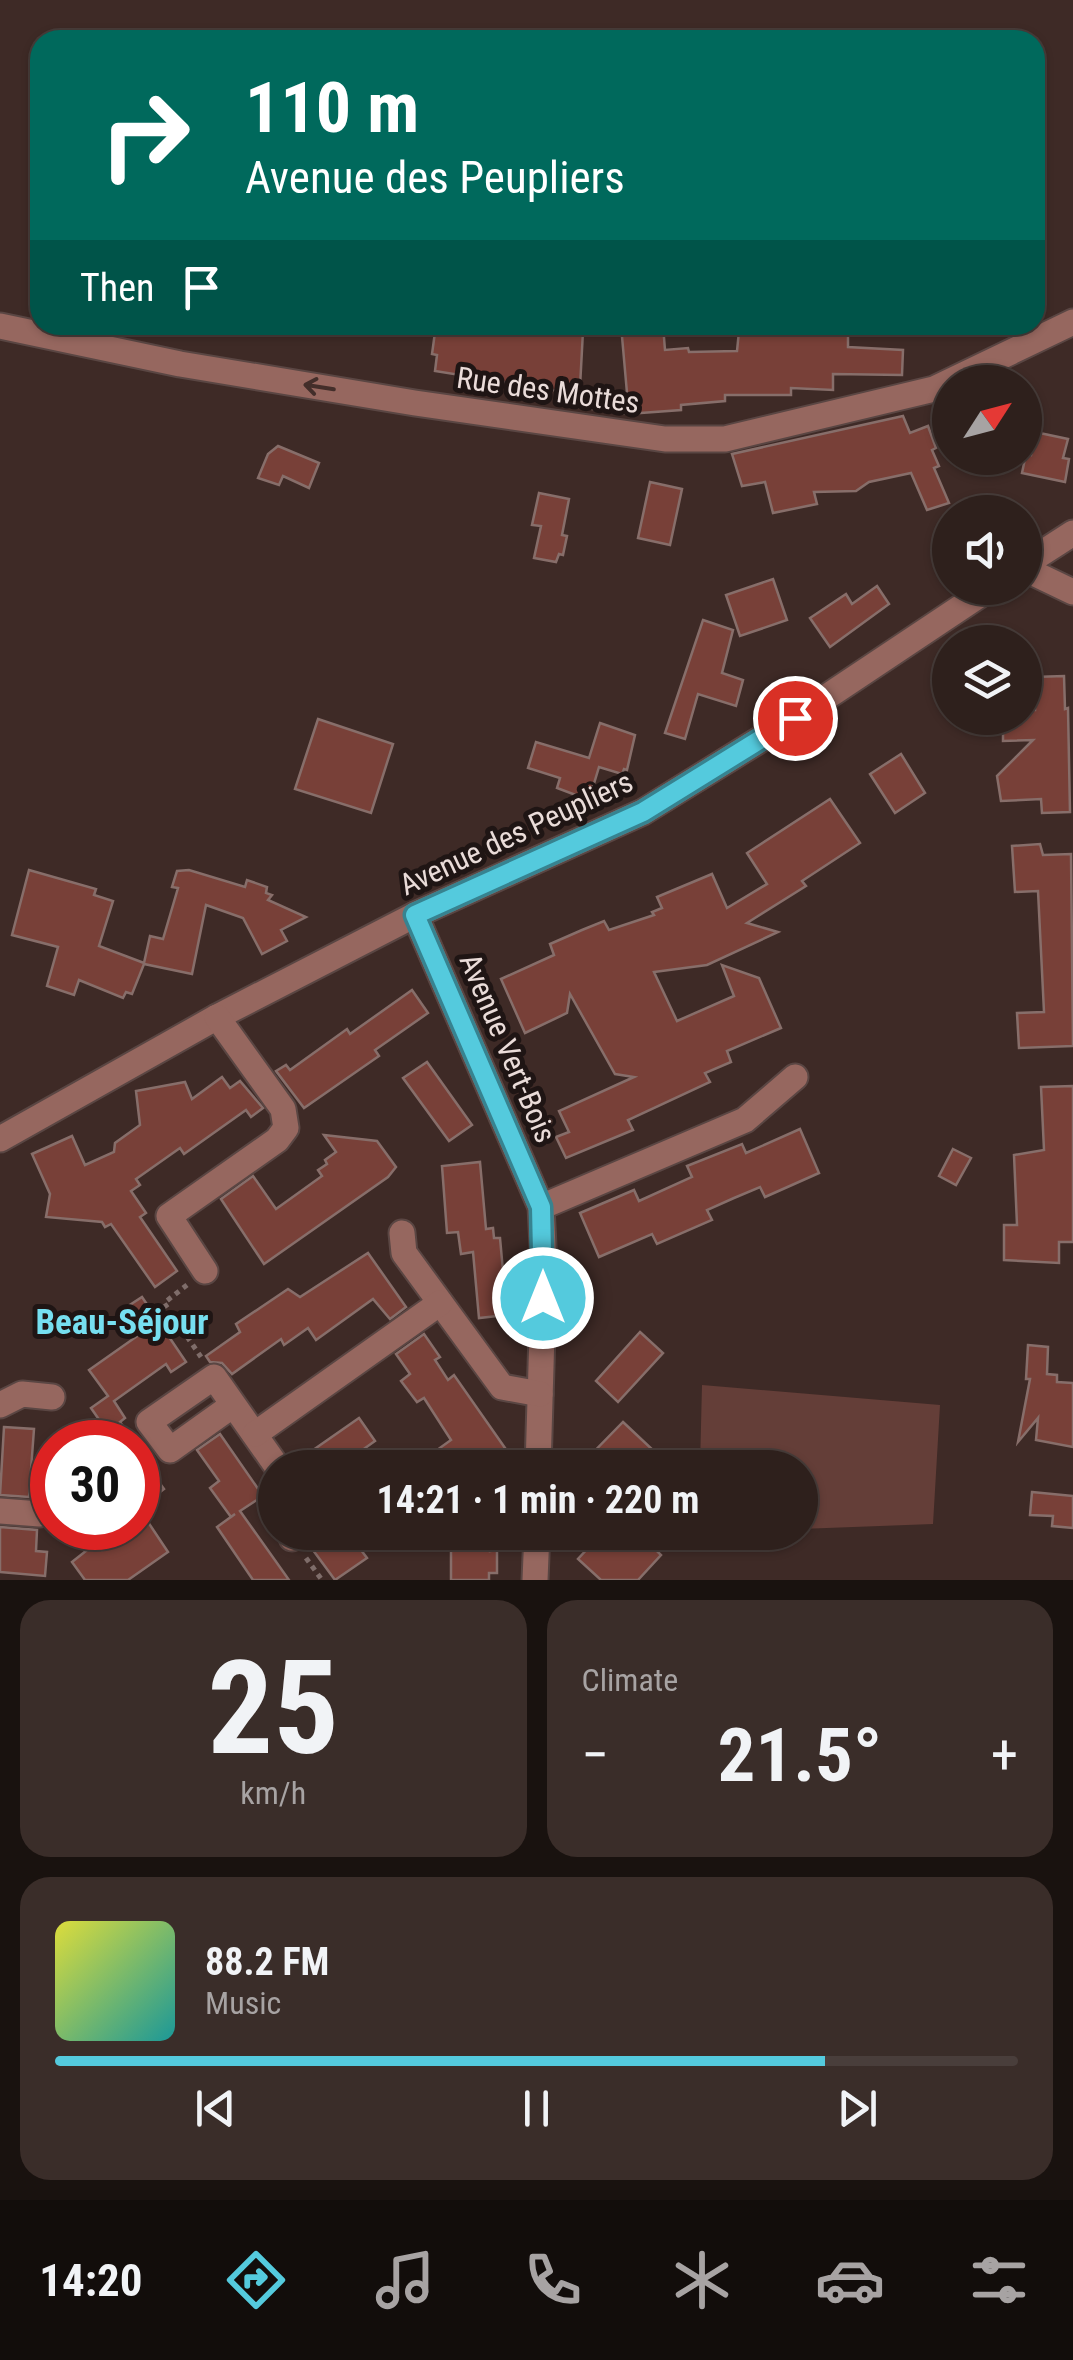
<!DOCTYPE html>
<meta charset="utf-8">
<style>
body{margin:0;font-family:"Roboto Condensed",sans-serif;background:#3a2d29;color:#f1f3f6;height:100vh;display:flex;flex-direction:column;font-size:38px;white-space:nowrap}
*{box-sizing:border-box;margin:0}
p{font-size:32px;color:#a7a3a3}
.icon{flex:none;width:55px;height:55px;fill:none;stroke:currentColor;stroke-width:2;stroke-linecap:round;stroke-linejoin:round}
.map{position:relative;height:1580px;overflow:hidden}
.side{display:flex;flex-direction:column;gap:20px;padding:20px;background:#19120f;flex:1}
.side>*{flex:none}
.guide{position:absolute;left:30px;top:30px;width:1015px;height:305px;border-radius:30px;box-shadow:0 2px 8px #0004,0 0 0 2px #493e3b;background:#00695c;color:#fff;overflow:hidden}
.needle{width:65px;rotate:54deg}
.buttons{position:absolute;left:932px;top:365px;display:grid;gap:20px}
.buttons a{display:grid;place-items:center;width:110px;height:110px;border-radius:50%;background:#2e201c;box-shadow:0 2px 8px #0004,0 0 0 2px #493e3b;font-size:50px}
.speed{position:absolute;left:30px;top:1420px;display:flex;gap:20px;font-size:50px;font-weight:700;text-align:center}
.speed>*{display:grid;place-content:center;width:130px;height:130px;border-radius:50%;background:#2e201c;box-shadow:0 2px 8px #0004,0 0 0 2px #493e3b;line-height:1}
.speed .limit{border:15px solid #d22;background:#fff;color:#111}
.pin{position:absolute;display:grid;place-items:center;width:85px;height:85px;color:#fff;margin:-42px;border:5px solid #fff;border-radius:50%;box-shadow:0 2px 10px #0007}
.me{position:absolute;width:110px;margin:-55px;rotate:0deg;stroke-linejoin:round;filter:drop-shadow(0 0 8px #0008)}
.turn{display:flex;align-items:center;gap:35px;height:210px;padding:0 50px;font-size:45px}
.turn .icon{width:130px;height:130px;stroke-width:2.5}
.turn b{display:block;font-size:70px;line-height:85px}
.then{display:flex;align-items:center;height:95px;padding:0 50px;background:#0003;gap:20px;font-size:38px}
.big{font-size:75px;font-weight:700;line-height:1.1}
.side .card{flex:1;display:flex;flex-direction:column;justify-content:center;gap:15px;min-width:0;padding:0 35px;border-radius:30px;background:#3a2d29}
.side .dial{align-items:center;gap:0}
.dial b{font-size:130px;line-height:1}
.song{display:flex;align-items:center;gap:30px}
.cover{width:120px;height:120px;border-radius:15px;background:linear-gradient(135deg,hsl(60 70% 55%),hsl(180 70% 35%))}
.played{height:10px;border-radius:5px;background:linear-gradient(90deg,#54cadd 80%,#493e3b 80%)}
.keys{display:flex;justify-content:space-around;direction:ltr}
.heat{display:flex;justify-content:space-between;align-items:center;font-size:55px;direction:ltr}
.side .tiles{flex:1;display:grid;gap:20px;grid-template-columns:1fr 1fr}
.card:last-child{grid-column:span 2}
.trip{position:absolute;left:258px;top:1450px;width:560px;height:100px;border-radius:50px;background:#2e201c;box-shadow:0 2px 8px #0004,0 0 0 2px #493e3b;font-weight:700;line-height:100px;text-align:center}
.dock{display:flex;height:160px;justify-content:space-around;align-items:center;background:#120d0b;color:#a7a3a3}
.dock .icon{width:70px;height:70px}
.dock .selected{color:#54cadd}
.dock b{font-size:45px;color:#f1f3f6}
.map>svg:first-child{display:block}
.green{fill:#643e38}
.building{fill:#784038;stroke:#876e6a;stroke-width:2.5}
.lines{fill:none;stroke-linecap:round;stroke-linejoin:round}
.minor-casing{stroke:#5a4643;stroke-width:29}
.path{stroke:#7f6d6a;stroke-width:5;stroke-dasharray:5 5;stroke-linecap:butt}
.minor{stroke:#96675f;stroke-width:25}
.oneway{stroke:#432e2a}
.route-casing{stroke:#378390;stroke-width:25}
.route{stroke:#54cadd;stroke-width:18}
.labels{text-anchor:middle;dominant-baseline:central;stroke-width:10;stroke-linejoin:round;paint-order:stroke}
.street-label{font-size:30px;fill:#eadcd9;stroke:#1f1514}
.quarter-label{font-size:35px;font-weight:bold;fill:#76dff0;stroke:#1f1514}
</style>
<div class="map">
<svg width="1073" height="1580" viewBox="0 0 1073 1580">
<rect width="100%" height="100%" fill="#3e2a26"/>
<polygon class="green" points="702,1385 940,1405 933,1524 800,1529 800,1468 700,1467"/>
<g class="building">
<polygon points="436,325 567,325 567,328 583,331 580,387 627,393 621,325 663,325 665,350 688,348 689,352 737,351 739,331 791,331 791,325 848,325 848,347 903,350 902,375 833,374 833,390 791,388 791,395 725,395 725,401 681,405 681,410 627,414 557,404 559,391 435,371 437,355 432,354"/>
<polygon points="903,416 910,433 928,426 936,448 932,450 939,466 934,468 949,503 927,510 911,473 869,482 856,491 814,492 817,504 773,513 765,482 742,486 732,454"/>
<polygon points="1035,432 1068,439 1063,458 1069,459 1065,482 1022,473 1026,454 1031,455"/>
<polygon points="278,446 319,463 309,488 283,476 279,485 258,478 268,454"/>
<polygon points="650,482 682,489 670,545 638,538"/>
<polygon points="539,493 569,499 562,535 567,536 563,555 559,554 556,562 534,558 541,526 532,525"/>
<polygon points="773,579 787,620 740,636 726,595"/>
<polygon points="877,586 889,604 830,647 810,618 846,594 852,604"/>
<polygon points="703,620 733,630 722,673 743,680 736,706 698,694 685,739 665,733"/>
<polygon points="1064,676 1065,709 1068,708 1070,812 1042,813 1041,799 1001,801 997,776 1033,740 1003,741 1003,718 1025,718 1025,710 1035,710 1034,677"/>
<polygon points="318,719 393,744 371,813 295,789"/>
<polygon points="600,723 635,735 627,770 624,769 622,774 599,767 589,800 557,788 560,778 528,768 536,742 589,758"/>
<polygon points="901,754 925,793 895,813 870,774"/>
<polygon points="830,799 860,843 802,881 806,886 747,923 778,932 707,965 654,972 677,1021 734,996 722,965 759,978 781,1028 727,1051 731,1062 705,1073 710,1082 628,1120 633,1130 566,1158 556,1137 569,1132 559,1111 634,1077 615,1074 570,994 567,1013 525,1033 501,979 554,955 550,944 582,930 604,921 609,930 654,915 652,912 662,908 657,897 712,874 727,908 767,884 747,853"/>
<polygon points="1040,844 1043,855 1071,854 1073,1046 1019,1048 1017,1013 1044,1012 1038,891 1015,892 1012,846"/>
<polygon points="29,870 96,889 94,895 113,901 99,946 144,963 150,936 163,939 178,888 172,887 177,871 189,870 245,887 247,880 267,887 266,893 272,895 268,900 306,917 281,930 287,941 262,954 243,918 206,905 192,974 144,964 132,994 126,992 123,998 79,980 74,995 47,986 58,947 12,935"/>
<polygon points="412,990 428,1013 375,1050 379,1056 304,1108 276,1071 286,1065 290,1070 347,1029 350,1034"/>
<polygon points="427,1062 472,1125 449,1141 403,1078"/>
<polygon points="222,1077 230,1088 240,1081 263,1108 251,1117 246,1110 184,1154 180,1148 136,1179 140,1185 131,1191 146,1213 140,1217 177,1271 155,1287 111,1224 105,1227 102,1222 46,1217 50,1194 32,1154 72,1136 85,1165 114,1152 115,1143 140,1125 136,1091 185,1082 192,1099"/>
<polygon points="1073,1086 1073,1242 1059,1242 1059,1263 1004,1260 1004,1225 1017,1225 1014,1155 1044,1150 1041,1087"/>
<polygon points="800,1129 819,1173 765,1197 760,1187 734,1198 707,1210 712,1220 657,1244 652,1234 599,1257 580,1213 634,1190 639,1201 692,1177 687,1166 742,1144 746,1153"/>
<polygon points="324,1135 377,1141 396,1167 388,1177 264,1264 221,1199 253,1176 276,1209 322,1176 318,1170 327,1164 325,1160 336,1152"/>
<polygon points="953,1149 971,1158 956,1185 939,1176"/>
<polygon points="480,1162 486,1229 493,1228 494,1238 500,1238 507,1315 479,1318 473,1252 461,1254 458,1232 447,1233 442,1166"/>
<polygon points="368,1253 406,1307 390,1319 373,1299 316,1340 308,1328 284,1345 281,1339 232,1374 222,1363 210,1362 206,1356 240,1332 236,1324 288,1289 300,1297"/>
<polygon points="142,1297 186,1362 171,1372 166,1364 114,1401 125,1418 120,1422 134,1442 100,1442 90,1428 100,1421 91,1408 108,1396 89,1370 143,1332 125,1308"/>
<polygon points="640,1332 663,1353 618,1402 596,1381"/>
<polygon points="424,1334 440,1357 435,1360 448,1380 454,1375 505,1448 483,1463 476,1453 455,1468 412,1468 451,1440 424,1398 417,1402 401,1381 410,1374 396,1354"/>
<polygon points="1028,1345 1048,1347 1047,1374 1057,1375 1057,1382 1073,1383 1073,1447 1036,1440 1038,1418 1018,1442 1030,1379 1026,1379"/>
<polygon points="359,1418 375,1441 337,1468 294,1468 293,1464"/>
<polygon points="623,1422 672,1468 578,1468"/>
<polygon points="4,1427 34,1429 29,1497 0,1495"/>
<polygon points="220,1434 263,1496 240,1511 289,1580 253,1580 217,1527 235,1514 231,1517 210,1488 219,1481 197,1450"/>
<polygon points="138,1453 164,1489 138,1509"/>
<polygon points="1032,1492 1073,1496 1073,1528 1052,1526 1053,1516 1030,1515"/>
<polygon points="146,1519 168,1552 128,1580 85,1580 72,1562 96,1543 102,1550"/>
<polygon points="0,1527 37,1530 36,1551 47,1552 45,1576 0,1572"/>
<polygon points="323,1532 385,1532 361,1550 367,1558 335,1580 310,1546"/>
<polygon points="451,1532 490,1532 490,1551 497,1550 497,1573 489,1573 489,1580 451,1580"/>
<polygon points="603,1532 638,1532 661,1555 638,1580 601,1580 578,1559"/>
</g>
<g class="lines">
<defs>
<g id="minor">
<polyline points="0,326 180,364 415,403 665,439 725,439 934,389 1073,322"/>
<polyline points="1025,564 1073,533"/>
<polyline points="1025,569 1073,592"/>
<polyline points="415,915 541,1207 544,1265 538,1468"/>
<polyline points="0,1139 217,1017 415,915 643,812 795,718 990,588"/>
<polyline points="541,1207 745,1120 795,1077"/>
<polyline points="402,1233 404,1253 502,1387 540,1394"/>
<polyline points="205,1271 169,1216 277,1140 286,1128 283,1109 217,1017"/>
<polyline points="0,1405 22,1394 52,1397"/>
<polyline points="233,1405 170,1450 149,1422 214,1377 278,1468"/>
<polyline points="255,1434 440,1303"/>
<polyline points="0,1511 40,1514"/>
<polyline points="292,1538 302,1532"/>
<polyline points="535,1580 537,1532"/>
</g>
</defs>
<use href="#minor" class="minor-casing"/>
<g class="path">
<polyline points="187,1285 164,1303 201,1357"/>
<polyline points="306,1558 322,1580"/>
</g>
<use href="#minor" class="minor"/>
</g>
<defs><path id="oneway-shaft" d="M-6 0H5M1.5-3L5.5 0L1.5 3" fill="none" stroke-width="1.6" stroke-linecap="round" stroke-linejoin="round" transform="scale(2.5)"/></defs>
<use class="oneway" href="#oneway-shaft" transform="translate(319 387) rotate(-171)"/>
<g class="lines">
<defs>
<polyline id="route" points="543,1298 541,1207 415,915 643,812 795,718"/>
</defs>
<use href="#route" class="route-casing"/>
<use href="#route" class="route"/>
</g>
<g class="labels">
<g class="street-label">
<text transform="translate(548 390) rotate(8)">Rue des Mottes</text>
<text transform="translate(516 833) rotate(-25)">Avenue des Peupliers</text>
<text transform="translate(508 1048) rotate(67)">Avenue Vert-Bois</text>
</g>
<g class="quarter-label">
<text x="122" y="1322">Beau-Séjour</text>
</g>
</g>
</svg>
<div class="buttons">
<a><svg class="needle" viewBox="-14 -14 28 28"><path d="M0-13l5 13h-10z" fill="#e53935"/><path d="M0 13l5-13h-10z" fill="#a7a3a3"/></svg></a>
<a><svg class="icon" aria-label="sound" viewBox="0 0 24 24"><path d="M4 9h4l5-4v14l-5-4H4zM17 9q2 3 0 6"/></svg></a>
<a><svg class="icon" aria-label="layers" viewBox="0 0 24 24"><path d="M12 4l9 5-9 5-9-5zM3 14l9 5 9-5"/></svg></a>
</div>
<div class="speed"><div class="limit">30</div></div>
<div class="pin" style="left:795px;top:718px;background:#d93025"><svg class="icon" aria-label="arrive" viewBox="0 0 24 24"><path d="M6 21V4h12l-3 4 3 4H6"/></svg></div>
<svg class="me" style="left:543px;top:1298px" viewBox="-20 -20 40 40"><circle r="17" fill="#54cadd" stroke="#fff" stroke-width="3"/><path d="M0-11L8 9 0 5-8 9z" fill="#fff"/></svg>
<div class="trip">14:21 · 1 min · 220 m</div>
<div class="guide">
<div class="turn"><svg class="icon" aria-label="right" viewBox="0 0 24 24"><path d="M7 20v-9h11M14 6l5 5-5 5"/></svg><div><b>110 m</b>Avenue des Peupliers</div></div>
<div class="then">Then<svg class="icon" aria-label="arrive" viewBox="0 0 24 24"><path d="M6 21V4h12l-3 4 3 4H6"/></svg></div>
</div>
</div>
<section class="side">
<div class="tiles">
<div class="card dial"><b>25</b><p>km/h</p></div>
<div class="card"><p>Climate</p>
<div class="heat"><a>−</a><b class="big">21.5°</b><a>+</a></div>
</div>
<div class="card">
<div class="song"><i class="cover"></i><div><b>88.2 FM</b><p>Music</p></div></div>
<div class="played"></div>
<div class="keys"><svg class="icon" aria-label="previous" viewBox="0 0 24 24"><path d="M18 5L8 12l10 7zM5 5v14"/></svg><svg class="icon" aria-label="pause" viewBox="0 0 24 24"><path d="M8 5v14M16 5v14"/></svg><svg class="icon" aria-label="next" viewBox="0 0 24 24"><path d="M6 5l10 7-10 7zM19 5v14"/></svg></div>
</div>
</div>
</section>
<nav class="dock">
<b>14:20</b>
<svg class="icon selected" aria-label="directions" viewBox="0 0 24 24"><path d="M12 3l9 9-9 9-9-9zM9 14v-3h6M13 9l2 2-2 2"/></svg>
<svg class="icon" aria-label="music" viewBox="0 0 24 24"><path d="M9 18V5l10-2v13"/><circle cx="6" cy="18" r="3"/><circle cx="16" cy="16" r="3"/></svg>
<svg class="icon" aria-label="phone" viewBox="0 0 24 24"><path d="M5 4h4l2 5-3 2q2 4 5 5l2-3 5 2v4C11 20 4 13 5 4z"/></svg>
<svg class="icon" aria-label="climate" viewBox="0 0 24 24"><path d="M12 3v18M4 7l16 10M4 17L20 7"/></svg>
<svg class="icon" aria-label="car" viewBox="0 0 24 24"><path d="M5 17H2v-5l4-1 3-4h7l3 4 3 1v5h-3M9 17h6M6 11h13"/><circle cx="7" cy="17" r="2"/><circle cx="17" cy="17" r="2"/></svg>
<svg class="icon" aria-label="filters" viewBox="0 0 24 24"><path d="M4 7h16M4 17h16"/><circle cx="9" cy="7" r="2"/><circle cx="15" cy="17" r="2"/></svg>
</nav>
